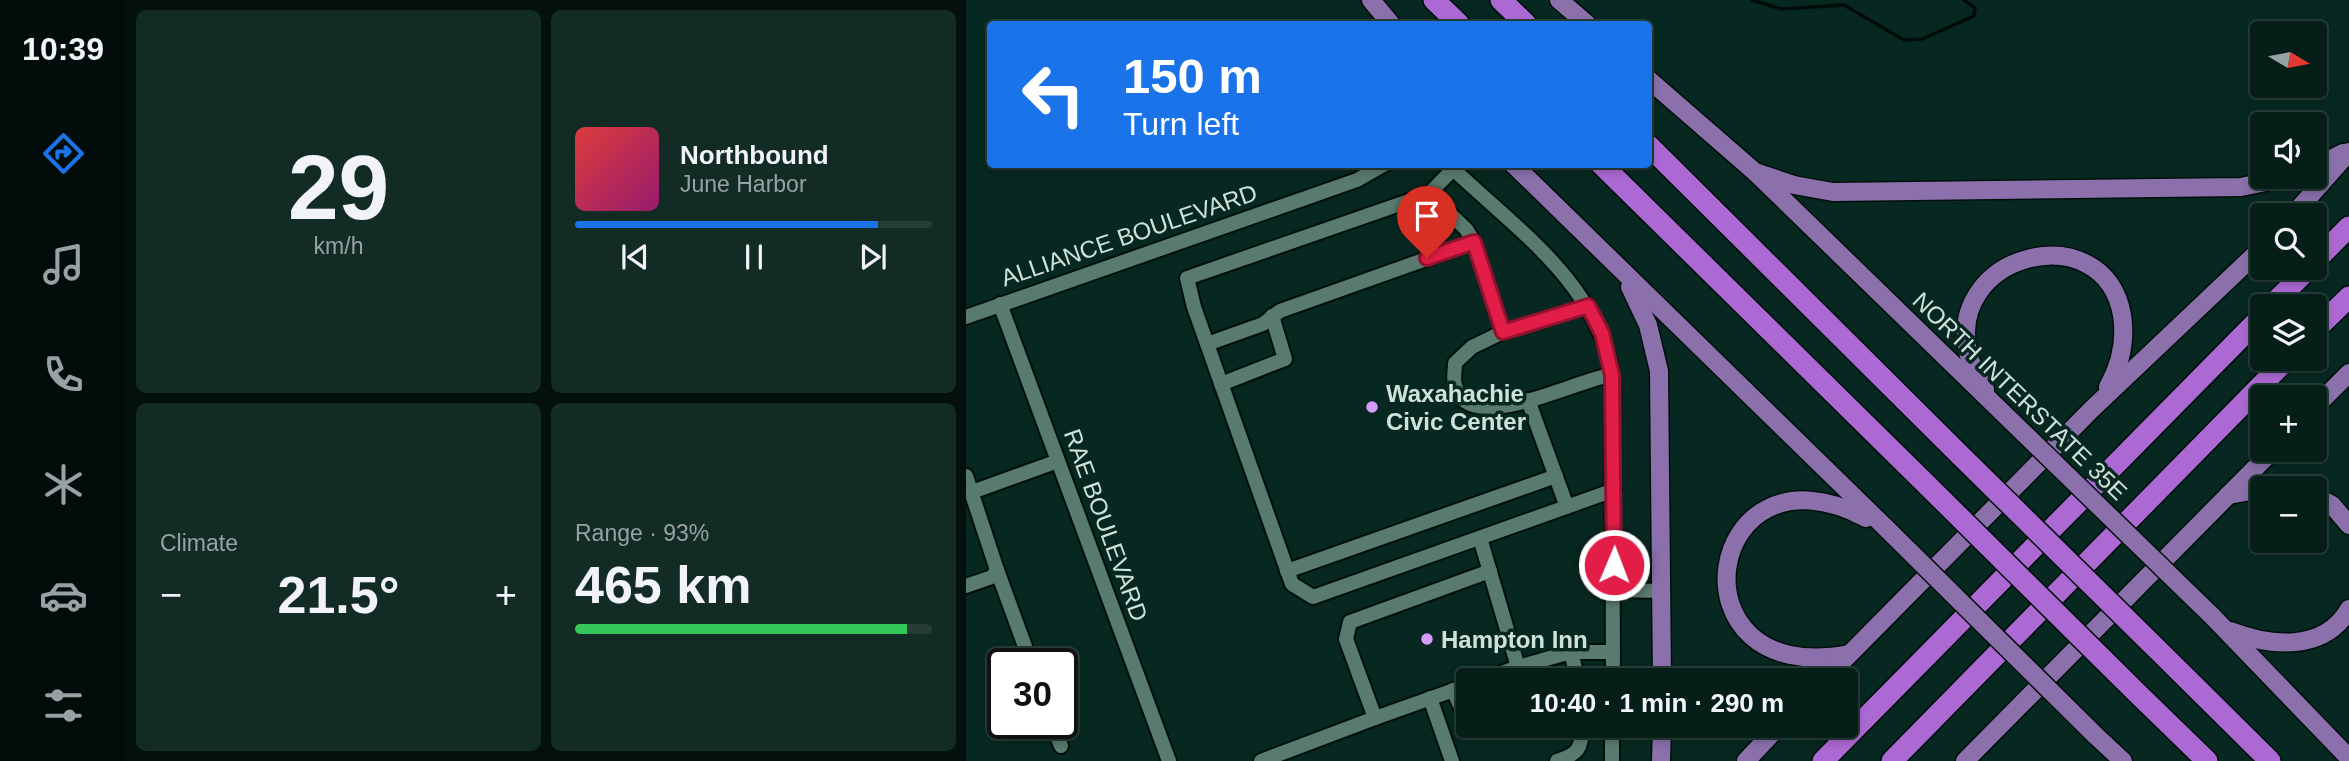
<!DOCTYPE html>
<meta charset="utf-8">
<style>
body{margin:0;font-family:Helvetica,sans-serif;background:#132b25;color:#f1f3f6;height:100vh;display:flex;flex-direction:column;font-size:26px;white-space:nowrap}
*{box-sizing:border-box;margin:0}
p{font-size:23px;color:#97a2a2}
.icon{flex:none;width:38px;height:38px;fill:none;stroke:currentColor;stroke-width:2;stroke-linecap:round;stroke-linejoin:round}
.map{position:relative;flex:1;overflow:hidden}
.panel{display:flex;flex-direction:column;gap:10px;padding:10px;background:#03100d;width:840px}
.panel>*{flex:none}
.hud{position:absolute;left:21px;top:21px;width:665px;height:147px;border-radius:7px;box-shadow:0 4px 10px #0003,0 0 0 2px #263c37;background:#1a73e8;color:#fff;overflow:hidden}
.needle{width:46px;rotate:100deg}
.controls{position:absolute;left:1284px;top:21px;display:grid;gap:14px}
.controls a{display:grid;place-items:center;width:77px;height:77px;border-radius:7px;background:#051e18;box-shadow:0 4px 10px #0003,0 0 0 2px #263c37;font-size:35px}
.speed{position:absolute;left:21px;top:648px;display:flex;gap:14px;font-size:35px;font-weight:700;text-align:center}
.speed>*{display:grid;place-content:center;width:91px;height:91px;border-radius:50%;background:#051e18;box-shadow:0 4px 10px #0003,0 0 0 2px #263c37;line-height:1}
.speed .limit{border:4px solid #111;border-radius:10px;background:#fff;color:#111}
.pin{position:absolute;display:grid;place-items:center;width:60px;height:60px;color:#fff;margin:-72px -30px;border-radius:50% 50% 50% 0;rotate:-45deg;box-shadow:0 0 7px #0007}
.pin .icon{rotate:45deg}
.me{position:absolute;width:77px;margin:-38px;rotate:1deg;stroke-linejoin:round;filter:drop-shadow(0 0 5px #0008)}
.turn{display:flex;align-items:center;gap:24px;height:147px;padding:0 21px;font-size:32px}
.turn .icon{width:91px;height:91px;stroke-width:2.5}
.turn b{display:block;font-size:49px;line-height:60px}
.big{font-size:52px;font-weight:600;line-height:1.1}
.panel .card{flex:1;display:flex;flex-direction:column;justify-content:center;gap:10px;min-width:0;padding:0 24px;border-radius:10px;background:#132b25}
.panel .dial{align-items:center;gap:0}
.dial b{font-size:91px;line-height:1}
.song{display:flex;align-items:center;gap:21px}
.cover{width:84px;height:84px;border-radius:10px;background:linear-gradient(135deg,hsl(0 70% 55%),hsl(320 70% 35%))}
.played{height:7px;border-radius:4px;background:linear-gradient(90deg,#1a73e8 85%,#263c37 85%)}
.keys{display:flex;justify-content:space-around;direction:ltr}
.heat{display:flex;justify-content:space-between;align-items:center;font-size:38px;direction:ltr}
.charge{height:10px;border-radius:5px;background:linear-gradient(90deg,#34c759 93%,#263c37 0)}
.panel .tiles{flex:1;display:grid;gap:10px;grid-template-columns:repeat(2,1fr)}
.trip{position:absolute;left:490px;top:668px;width:402px;height:70px;border-radius:7px;background:#051e18;box-shadow:0 4px 10px #0003,0 0 0 2px #263c37;font-weight:600;line-height:70px;text-align:center}
main{display:flex;flex:1;min-height:0}
.tabs{display:flex;flex-direction:column;width:126px;justify-content:space-around;align-items:center;background:#020c0a;color:#97a2a2}
.tabs .icon{width:49px;height:49px}
.tabs .active{color:#1a73e8}
.tabs b{font-size:32px;color:#f1f3f6}
.map>svg:first-child{display:block}
.lines{fill:none;stroke-linecap:round;stroke-linejoin:round}
.stream{stroke:#000c07;stroke-width:3.5}
.minor-casing{stroke:#00100a;stroke-width:18}
.major-casing{stroke:#00100a;stroke-width:21}
.highway-casing{stroke:#00100a;stroke-width:24}
.minor{stroke:#597a6f;stroke-width:14}
.major{stroke:#8b70ac;stroke-width:18}
.highway{stroke:#ac69d4;stroke-width:21}
.major-bridge-casing{stroke:#00100a;stroke-width:21;stroke-linecap:butt}
.highway-bridge-casing{stroke:#00100a;stroke-width:24;stroke-linecap:butt}
.major-bridge{stroke:#8b70ac;stroke-width:18}
.highway-bridge{stroke:#ac69d4;stroke-width:21}
.route-casing{stroke:#92132f;stroke-width:18}
.route{stroke:#e11d48;stroke-width:12}
.poi-dot{fill:#d69bfa;stroke:#072820;stroke-width:2.5}
.labels{text-anchor:middle;dominant-baseline:central;stroke-width:7;stroke-linejoin:round;paint-order:stroke}
.street-label{font-size:24px;fill:#cfe1db;stroke:#072820}
.poi-label{font-size:24px;font-weight:bold;fill:#cfe1db;stroke:#072820;text-anchor:start}
</style>
<main>
<nav class="tabs">
<b>10:39</b>
<svg class="icon active" aria-label="directions" viewBox="0 0 24 24"><path d="M12 3l9 9-9 9-9-9zM9 14v-3h6M13 9l2 2-2 2"/></svg>
<svg class="icon" aria-label="music" viewBox="0 0 24 24"><path d="M9 18V5l10-2v13"/><circle cx="6" cy="18" r="3"/><circle cx="16" cy="16" r="3"/></svg>
<svg class="icon" aria-label="phone" viewBox="0 0 24 24"><path d="M5 4h4l2 5-3 2q2 4 5 5l2-3 5 2v4C11 20 4 13 5 4z"/></svg>
<svg class="icon" aria-label="climate" viewBox="0 0 24 24"><path d="M12 3v18M4 7l16 10M4 17L20 7"/></svg>
<svg class="icon" aria-label="car" viewBox="0 0 24 24"><path d="M5 17H2v-5l4-1 3-4h7l3 4 3 1v5h-3M9 17h6M6 11h13"/><circle cx="7" cy="17" r="2"/><circle cx="17" cy="17" r="2"/></svg>
<svg class="icon" aria-label="filters" viewBox="0 0 24 24"><path d="M4 7h16M4 17h16"/><circle cx="9" cy="7" r="2"/><circle cx="15" cy="17" r="2"/></svg>
</nav>
<section class="panel">
<div class="tiles">
<div class="card dial"><b>29</b><p>km/h</p></div>
<div class="card">
<div class="song"><i class="cover"></i><div><b>Northbound</b><p>June Harbor</p></div></div>
<div class="played"></div>
<div class="keys"><svg class="icon" aria-label="previous" viewBox="0 0 24 24"><path d="M18 5L8 12l10 7zM5 5v14"/></svg><svg class="icon" aria-label="pause" viewBox="0 0 24 24"><path d="M8 5v14M16 5v14"/></svg><svg class="icon" aria-label="next" viewBox="0 0 24 24"><path d="M6 5l10 7-10 7zM19 5v14"/></svg></div>
</div>
<div class="card"><p>Climate</p>
<div class="heat"><a>−</a><b class="big">21.5°</b><a>+</a></div>
</div>
<div class="card"><p>Range · 93%</p><b class="big">465 km</b><div class="charge"></div></div>
</div>
</section>
<div class="map">
<svg width="1383" height="761" viewBox="0 0 1383 761">
<rect width="100%" height="100%" fill="#072820"/>
<g class="lines">
<polyline class="stream" points="786,0 815,9 878,5 938,40 956,39 1008,16 1009,8 998,0"/>
<defs>
<g id="minor">
<path d="M 482,164 C 546,226 632,282 646,375 L 647,681"/>
<polyline points="487,169 463,194 221,278 228,307 326,584 347,597 648,490"/>
<polyline points="463,194 500,229 508,242 537,332 623,306"/>
<polyline points="34,304 203,761"/>
<polyline points="0,317 391,180 419,164"/>
<path d="M 537,332 L 506,347 L 489,363 C 489,370 487,379 489,385 C 501,439 613,378 646,375"/>
<polyline points="241,344 297,324 314,311 508,242"/>
<polyline points="255,384 319,359 306,316"/>
<polyline points="562,400 601,507"/>
<polyline points="0,476 31,570 26,577 0,586"/>
<polyline points="6,492 92,461"/>
<polyline points="514,538 552,667 605,652 612,681"/>
<polyline points="31,570 65,663"/>
<polyline points="321,571 590,476"/>
<polyline points="647,590 697,591"/>
<polyline points="605,652 647,652"/>
<polyline points="513,681 552,667"/>
<polyline points="592,681 610,674"/>
<polyline points="502,685 409,718 380,639 384,622 524,571"/>
<polyline points="487,690 496,710 502,712"/>
<polyline points="464,698 486,761"/>
<polyline points="86,723 95,746"/>
<polyline points="295,761 409,718"/>
<path d="M 591,761 C 612,754 616,749 616,726"/>
<polyline points="646,761 646,726"/>
</g>
<g id="major">
<polyline points="405,0 425,24"/>
<polyline points="593,0 621,24"/>
<polyline points="682,79 789,172 1036,412"/>
<polyline points="547,164 920,528"/>
<polyline points="1349,167 1377,153"/>
<polyline points="789,172 828,185 867,192 1275,187 1323,177"/>
<polyline points="1327,215 1383,152"/>
<polyline points="664,287 682,325 693,371 696,681"/>
<path d="M 1019,389 C 1013,379 1006,367 1003,356 C 976,253 1138,213 1156,315 C 1160,341 1155,364 1142,387"/>
<polyline points="1349,407 1383,373"/>
<polyline points="1299,488 1314,488"/>
<polyline points="1262,495 1297,489"/>
<polyline points="1349,496 1366,505 1383,525"/>
<polyline points="1246,616 1383,758"/>
<path d="M 1264,631 C 1303,646 1358,653 1383,609"/>
<path d="M 883,654 C 699,690 737,432 900,518"/>
<polyline points="857,681 1126,409 1297,247"/>
<polyline points="1129,735 1157,761"/>
<polyline points="695,761 696,726"/>
<polyline points="780,761 813,726"/>
<polyline points="999,761 1307,450"/>
</g>
<g id="highway">
<polyline points="468,0 493,24"/>
<polyline points="535,0 560,24"/>
<polyline points="682,145 994,455"/>
<polyline points="635,164 962,486"/>
<polyline points="1349,261 1383,227"/>
<polyline points="1305,306 1343,268"/>
<polyline points="1349,330 1383,297"/>
<polyline points="1201,659 1304,761"/>
<polyline points="1170,692 1241,761"/>
<polyline points="857,761 1297,315"/>
<polyline points="926,761 1321,359"/>
</g>
</defs>
<use href="#minor" class="minor-casing"/>
<use href="#major" class="major-casing"/>
<use href="#highway" class="highway-casing"/>
<use href="#minor" class="minor"/>
<use href="#major" class="major"/>
<use href="#highway" class="highway"/>
<defs>
<g id="major-bridge">
<polyline points="1036,412 1246,616"/>
<polyline points="920,528 1129,735"/>
</g>
<g id="highway-bridge">
<polyline points="994,455 1201,659"/>
<polyline points="962,486 1170,692"/>
</g>
</defs>
<use href="#major-bridge" class="major-bridge-casing"/>
<use href="#highway-bridge" class="highway-bridge-casing"/>
<use href="#major-bridge" class="major-bridge"/>
<use href="#highway-bridge" class="highway-bridge"/>
</g>
<g class="lines">
<defs>
<polyline id="route" points="461,258 508,242 537,332 622,306 636,333 646,375 648,565"/>
</defs>
<use href="#route" class="route-casing"/>
<use href="#route" class="route"/>
</g>
<g class="poi-dot">
<circle cx="406" cy="407" r="7"/>
<circle cx="461" cy="639" r="7"/>
</g>
<g class="labels">
<g class="street-label">
<text transform="translate(163 235) rotate(-19)">ALLIANCE BOULEVARD</text>
<text transform="translate(1054 396) rotate(44)">NORTH INTERSTATE 35E</text>
<text transform="translate(140 525) rotate(70)">RAE BOULEVARD</text>
</g>
<g class="poi-label">
<text x="420" y="393">Waxahachie<tspan x="420" dy="28">Civic Center</tspan></text>
<text x="475" y="639">Hampton Inn</text>
</g>
</g>
</svg>
<div class="controls">
<a><svg class="needle" viewBox="-14 -14 28 28"><path d="M0-13l5 13h-10z" fill="#e53935"/><path d="M0 13l5-13h-10z" fill="#97a2a2"/></svg></a>
<a><svg class="icon" aria-label="sound" viewBox="0 0 24 24"><path d="M4 9h4l5-4v14l-5-4H4zM17 9q2 3 0 6"/></svg></a>
<a><svg class="icon" aria-label="search" viewBox="0 0 24 24"><circle cx="10" cy="10" r="6"/><path d="M15 15l6 6"/></svg></a>
<a><svg class="icon" aria-label="layers" viewBox="0 0 24 24"><path d="M12 4l9 5-9 5-9-5zM3 14l9 5 9-5"/></svg></a>
<a>+</a>
<a>−</a>
</div>
<div class="speed"><div class="limit">30</div></div>
<div class="pin" style="left:461px;top:258px;background:#d93025"><svg class="icon" aria-label="arrive" viewBox="0 0 24 24"><path d="M6 21V4h12l-3 4 3 4H6"/></svg></div>
<svg class="me" style="left:648px;top:565px" viewBox="-20 -20 40 40"><circle r="17" fill="#e11d48" stroke="#fff" stroke-width="3"/><path d="M0-11L8 9 0 5-8 9z" fill="#fff"/></svg>
<div class="trip">10:40 · 1 min · 290 m</div>
<div class="hud">
<div class="turn"><svg class="icon" aria-label="left" viewBox="0 0 24 24"><path d="M17 20v-9H6M10 6l-5 5 5 5"/></svg><div><b>150 m</b>Turn left</div></div>
</div>
</div>
</main>
